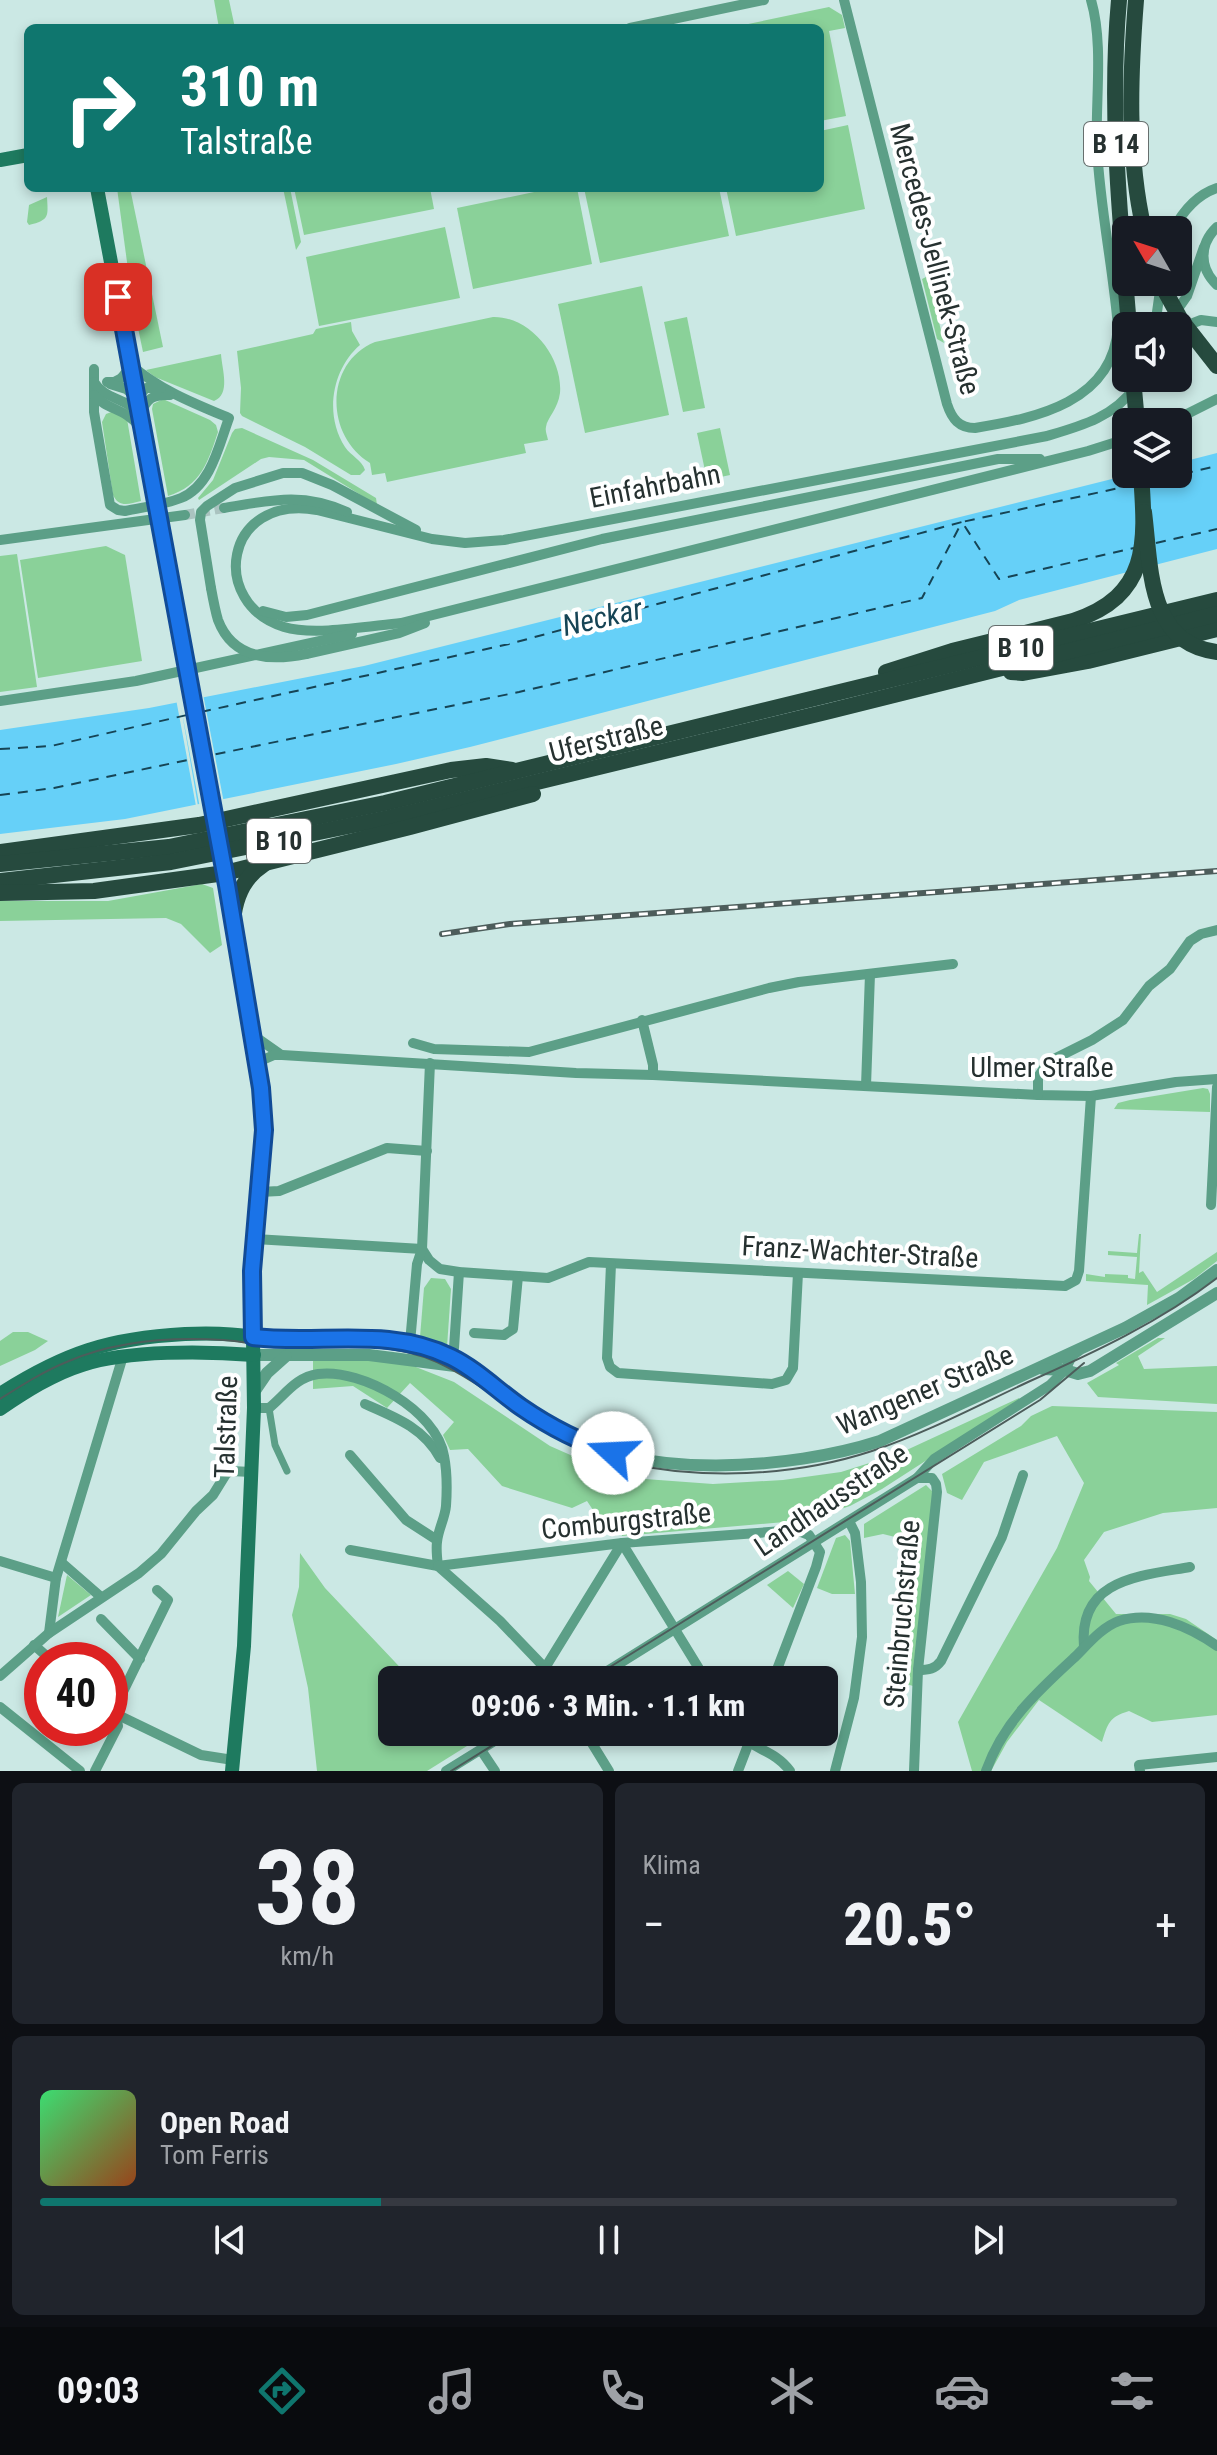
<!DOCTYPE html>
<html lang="de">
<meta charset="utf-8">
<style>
body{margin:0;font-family:"Roboto Condensed",sans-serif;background:#20242c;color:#f1f3f6;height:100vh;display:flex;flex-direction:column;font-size:30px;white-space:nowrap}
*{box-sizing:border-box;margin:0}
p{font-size:26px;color:#9ea1a6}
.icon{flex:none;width:44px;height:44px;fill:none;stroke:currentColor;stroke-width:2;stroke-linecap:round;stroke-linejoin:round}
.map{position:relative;height:1771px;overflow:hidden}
.side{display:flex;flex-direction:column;gap:12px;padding:12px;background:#0d0f14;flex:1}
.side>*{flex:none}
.guide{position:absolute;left:24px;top:24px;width:800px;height:168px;border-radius:12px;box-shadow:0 4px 12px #0003;background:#0f766e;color:#fff;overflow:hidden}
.needle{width:52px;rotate:309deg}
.controls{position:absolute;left:1112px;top:216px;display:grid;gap:16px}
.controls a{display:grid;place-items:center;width:80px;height:80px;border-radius:12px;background:#171b24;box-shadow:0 4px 12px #0003;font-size:40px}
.speed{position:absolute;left:24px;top:1642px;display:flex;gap:16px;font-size:40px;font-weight:700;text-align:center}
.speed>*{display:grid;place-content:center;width:104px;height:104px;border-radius:50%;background:#171b24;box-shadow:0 4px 12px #0003;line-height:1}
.speed .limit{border:12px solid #d22;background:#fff;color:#111}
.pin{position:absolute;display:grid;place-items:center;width:68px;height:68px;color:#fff;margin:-34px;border-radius:16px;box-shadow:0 4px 12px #0006}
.me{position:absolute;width:88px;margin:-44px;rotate:290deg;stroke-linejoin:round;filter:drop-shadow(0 0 6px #0008)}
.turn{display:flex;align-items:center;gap:28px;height:168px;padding:0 24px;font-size:36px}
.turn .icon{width:104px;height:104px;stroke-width:2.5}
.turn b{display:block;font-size:56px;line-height:68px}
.big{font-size:60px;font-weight:800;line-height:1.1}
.side .widget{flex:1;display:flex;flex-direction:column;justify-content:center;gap:12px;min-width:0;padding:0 28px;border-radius:12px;background:#20242c}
.side .dial{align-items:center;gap:0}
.dial b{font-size:104px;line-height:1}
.song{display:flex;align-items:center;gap:24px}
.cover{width:96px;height:96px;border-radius:12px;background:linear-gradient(135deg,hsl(140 70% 55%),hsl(20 70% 35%))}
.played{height:8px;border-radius:4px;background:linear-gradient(90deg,#0f766e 30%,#363941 30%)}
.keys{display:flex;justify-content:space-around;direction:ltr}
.heat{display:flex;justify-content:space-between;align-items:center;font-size:44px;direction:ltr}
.side .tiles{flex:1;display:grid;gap:12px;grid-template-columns:1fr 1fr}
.widget:last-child{grid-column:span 2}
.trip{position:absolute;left:378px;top:1666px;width:460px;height:80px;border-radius:12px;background:#171b24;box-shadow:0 4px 12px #0003;font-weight:800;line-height:80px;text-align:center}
.tab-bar{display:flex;height:128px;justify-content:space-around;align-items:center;background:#090b0e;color:#9ea1a6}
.tab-bar .icon{width:56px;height:56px}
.tab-bar .active{color:#0f766e}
.tab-bar b{font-size:36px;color:#f1f3f6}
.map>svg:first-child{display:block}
.green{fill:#8ad199}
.water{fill:#66d0f8}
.pier{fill:#cbe8e4}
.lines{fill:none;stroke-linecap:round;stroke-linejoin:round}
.ferry{stroke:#164455;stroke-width:2;stroke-dasharray:10 8;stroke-linecap:butt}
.minor-tunnel{stroke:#aac3c0;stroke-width:10;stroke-dasharray:10 5;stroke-linecap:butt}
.pedestrian{stroke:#5c9f87;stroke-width:7}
.minor{stroke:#5c9f87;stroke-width:10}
.tertiary{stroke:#5c9f87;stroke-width:12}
.secondary{stroke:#1e7a5f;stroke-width:14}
.trunk{stroke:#264a3e;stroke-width:16}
.tram{stroke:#4d5d5b;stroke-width:2}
.rail-casing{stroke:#4d5d5b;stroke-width:6}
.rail{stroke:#fff;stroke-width:3;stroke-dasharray:9;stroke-linecap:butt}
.minor-bridge{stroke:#5c9f87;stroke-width:10}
.secondary-bridge{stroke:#1e7a5f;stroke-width:14}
.trunk-bridge{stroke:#264a3e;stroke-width:16}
.route-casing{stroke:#114b97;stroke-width:20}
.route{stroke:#1a73e8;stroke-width:14}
.labels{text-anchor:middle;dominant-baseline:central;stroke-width:8;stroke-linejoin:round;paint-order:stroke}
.shield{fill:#fff;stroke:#676f6e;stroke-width:2}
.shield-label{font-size:26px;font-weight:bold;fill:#263130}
.street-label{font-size:28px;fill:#263130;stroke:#fff}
.water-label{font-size:30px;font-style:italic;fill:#164455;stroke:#fff}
</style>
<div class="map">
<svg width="1217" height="1771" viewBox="0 0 1217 1771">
<rect width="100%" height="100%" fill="#cbe8e4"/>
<g class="green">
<polygon points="214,0 229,0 235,28 219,28"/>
<polygon points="829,7 842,15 845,28 829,31 846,116 820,121 820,28 729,28"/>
<polygon points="848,125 865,209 736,236 726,188 820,188 820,131"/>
<polygon points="117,188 130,188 163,347 143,352 132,299"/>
<polygon points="283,188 290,188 301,242 296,250"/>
<polygon points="294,188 430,188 434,209 304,235"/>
<polygon points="553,188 577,188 592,264 473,289 457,208"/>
<polygon points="584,188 719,188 729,236 600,263"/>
<path d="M 47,197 C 48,216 50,220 29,225 L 27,222 L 29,205 Z"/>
<polygon points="445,227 460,298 319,326 306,257"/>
<polygon points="928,276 944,343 937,339 922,279"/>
<polygon points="642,286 669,415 585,433 558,304"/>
<path d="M 493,317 C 530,316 563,357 560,393 C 558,409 547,418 546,427 C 545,431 547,435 548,440 L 524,444 L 526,453 L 387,482 L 385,473 L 372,475 L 370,463 C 324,435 325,362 375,342 Z"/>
<polygon points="687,317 705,408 683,412 664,322"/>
<path d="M 351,322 L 352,331 L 360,345 C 332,369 324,415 345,447 C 351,456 362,460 365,470 L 360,475 L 351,475 L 305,447 L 242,416 L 240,413 L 241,388 L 237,351 L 313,334 L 316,329 Z"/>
<path d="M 221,354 C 222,370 231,394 214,401 L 155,377 L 146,370 Z"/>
<path d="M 163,399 L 210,420 L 216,425 L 218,432 C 208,462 201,486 168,496 L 152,409 L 153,404 Z"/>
<path d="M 114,411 L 127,419 L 141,501 C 129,504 119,508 113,495 L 102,422 L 106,414 Z"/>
<polygon points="242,428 313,460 376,498 377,505 304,460 269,457 261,459 199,500 198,498 213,480 232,433 235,429"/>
<polygon points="720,428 730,475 707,480 697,433"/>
<polygon points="106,546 125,555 142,661 38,678 20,560"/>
<polygon points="17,554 37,687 0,692 0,556"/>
<polygon points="202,884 213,888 222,945 210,953 181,924 166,918 0,921 0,901 108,901"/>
<polygon points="1203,1088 1208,1089 1210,1094 1210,1112 1114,1109 1118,1103 1130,1100"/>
<polygon points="1139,1234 1141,1234 1139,1273 1143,1271 1157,1292 1217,1252 1217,1261 1194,1279 1147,1305 1148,1285 1086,1281 1086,1274 1105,1277 1105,1274 1128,1275 1128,1278 1135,1279 1137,1257 1108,1255 1108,1251 1137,1253"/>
<polygon points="431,1278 445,1279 451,1289 447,1347 420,1337 424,1288"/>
<polygon points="13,1332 28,1332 48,1341 35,1350 0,1366 0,1341"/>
<polygon points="1158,1338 1165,1338 1138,1356 1144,1369 1217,1366 1217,1404 1098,1397 1087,1383 1119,1365 1116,1363"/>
<polygon points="313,1358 398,1360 454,1382 550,1446 600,1468 645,1479 713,1484 783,1480 841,1472 898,1454 1019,1398 1020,1400 882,1489 850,1506 807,1520 622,1536 620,1529 607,1531 587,1501 572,1508 502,1486 468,1449 450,1450 443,1435 454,1422 410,1383 387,1408 353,1386 313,1389"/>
<path d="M 1052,1406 L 1217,1412 L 1217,1508 L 1163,1513 L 1104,1532 L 1084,1560 L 1090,1577 L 1089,1581 L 1116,1614 L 1170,1614 L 1186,1619 L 1217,1640 L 1217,1715 L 1152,1722 L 1129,1711 C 1109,1717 1108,1723 1102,1742 L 1039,1700 L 1007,1742 L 991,1771 L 972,1771 L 958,1722 L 1057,1548 L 1084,1483 L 1057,1436 L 984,1462 L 962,1500 L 947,1493 L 942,1474 L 1021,1426 L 1031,1416 Z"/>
<polygon points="926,1485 933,1492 913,1686 903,1683 907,1540 883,1534 864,1538 864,1524"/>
<polygon points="845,1535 850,1541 855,1594 832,1594 817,1588 836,1538"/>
<polygon points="300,1553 325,1588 412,1680 392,1680 392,1732 457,1732 467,1746 427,1771 317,1771 308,1688 292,1615 299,1587"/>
<polygon points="788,1571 804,1584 793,1608 767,1585"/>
<polygon points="67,1575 91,1595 58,1617"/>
</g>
<polygon class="water" points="1217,453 1217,549 1019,600 995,611 470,747 396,764 125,819 0,834 0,730 149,708 364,666 1132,474 1178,474 1178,463"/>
<polygon class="pier" points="203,694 224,803 200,808 181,707 198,806 196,806 176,699"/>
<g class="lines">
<g class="ferry">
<polyline points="1148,482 1217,466"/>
<polyline points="1133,485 962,522 999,579 1134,548"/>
<polyline points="1156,543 1217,529"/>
<polyline points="201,712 509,644 962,522 922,598 519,692 207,756"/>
<polyline points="0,749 51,746 187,715"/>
<polyline points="0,795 54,788 197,758"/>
</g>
<polyline class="minor-tunnel" points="185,515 224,508"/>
<polyline class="pedestrian" points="269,1408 275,1445 287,1471"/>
<g class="minor">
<path d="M 844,0 L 947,404 C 952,419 959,428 975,428 C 1037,418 1113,402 1118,327 C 1113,267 1100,208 1097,148 C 1095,102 1104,44 1091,0"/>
<polyline points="630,28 764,0"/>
<path d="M 1217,227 C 1199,244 1199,268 1217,285"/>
<path d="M 1173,230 C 1183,211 1196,195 1217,188"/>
<polyline points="1155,326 1161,284"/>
<polyline points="1166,326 1187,296 1204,247"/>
<polyline points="1178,329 1201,320 1217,322"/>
<path d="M 94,369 L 94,412 L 110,505 L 118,510 L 125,511 C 144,507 164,505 181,498 C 211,486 219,445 229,418 C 193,403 160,390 131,365 C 124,376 120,383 107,382"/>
<path d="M 94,382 C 105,400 125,397 140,414 C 147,399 152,394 170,395"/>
<polyline points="110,384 126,389 137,398 146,388 161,388"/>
<path d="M 94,395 C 108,411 124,407 140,427"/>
<polyline points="1171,422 1217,399"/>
<path d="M 1126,439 L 1088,451 L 401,623 C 369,626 314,636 284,627 C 209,604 223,494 317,510 L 432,539 L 465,543 L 504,540 L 1047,436 C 1081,426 1114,417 1135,387"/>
<path d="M 224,508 C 271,500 303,492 347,512"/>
<polyline points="0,540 185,515"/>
<polyline points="211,588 200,520 201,512 207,506 235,488 283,473 302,473 332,485 416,530"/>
<polyline points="263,611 286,617 307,615 602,539 998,459 1040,459"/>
<polyline points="306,654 399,633 425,623"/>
<polyline points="0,701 136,681 352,634"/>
<polyline points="642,1020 653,1065 653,1075"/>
<polyline points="253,1035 280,1054"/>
<polyline points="413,1043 434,1049 529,1052 769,988 799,982 953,964"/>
<polyline points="258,1062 274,1055 282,1055 576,1073 653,1075 1038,1095 1091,1096 1176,1082 1217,1079"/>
<polyline points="866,1086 870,974"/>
<polyline points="1038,1095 1038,1077 1048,1062 1092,1040 1123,1020 1149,986 1170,969 1190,941 1201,934 1217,930"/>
<polyline points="260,1192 279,1191 387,1148 427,1151"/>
<polyline points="1211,1205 1217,1087"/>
<polyline points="255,1239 422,1249"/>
<polyline points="422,1249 429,1260 440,1269 459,1272 548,1278 589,1262 1065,1286 1076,1280 1079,1271 1091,1096"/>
<polyline points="611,1264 607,1358 610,1367 618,1373 772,1384 786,1380 793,1368 798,1273"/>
<polyline points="474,1333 504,1335 513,1329 518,1276"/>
<polyline points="410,1343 417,1264 422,1249 430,1063"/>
<polyline points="454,1348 459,1272"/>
<path d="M 365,1404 C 395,1417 424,1428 440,1458"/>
<path d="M 254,1408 L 269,1408 C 285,1395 296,1377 318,1374 C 362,1368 437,1411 444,1456 C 447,1471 447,1491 446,1506 C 445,1518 438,1530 437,1542 C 436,1550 437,1558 438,1566"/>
<polyline points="350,1455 406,1520 437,1540"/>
<polyline points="350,1550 438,1566 500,1621 545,1668 553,1680"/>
<polyline points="0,1561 56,1578"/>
<polyline points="62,1563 101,1597"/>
<polyline points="438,1566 622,1543 796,1530 809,1535 820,1552 816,1567 773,1680"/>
<polyline points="101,1619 140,1659"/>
<polyline points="49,1633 56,1578 123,1356"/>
<polyline points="34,1645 51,1660"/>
<path d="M 1084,1647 C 1078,1579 1139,1576 1190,1567"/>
<polyline points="545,1668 622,1543 706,1680"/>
<path d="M 918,1670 C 929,1670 935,1669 941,1661 L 1002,1537 L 1023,1475"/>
<polyline points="0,1676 49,1633 139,1573 161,1554 196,1511 213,1495 226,1474 231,1471 251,1472"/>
<polyline points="593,1680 917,1478 934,1459 1050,1385 1065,1370 1072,1356 1079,1351"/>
<polyline points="0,1707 80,1771"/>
<polyline points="116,1714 201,1755 233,1760"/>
<polyline points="585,1732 609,1771"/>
<path d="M 737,1732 C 753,1750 775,1750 790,1771"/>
<polyline points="481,1750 495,1771"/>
<polyline points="95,1771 118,1726 115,1708 168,1600 157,1590"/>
<polyline points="446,1771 509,1732"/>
<polyline points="738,1771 753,1732"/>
<polyline points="835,1771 854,1698 862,1637 861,1582 855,1533 849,1521"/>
<polyline points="914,1771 918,1670 937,1492 936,1484 932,1478 917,1478"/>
<path d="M 986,1771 C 1003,1722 1039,1690 1076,1656 C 1088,1644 1102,1627 1119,1621 C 1153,1610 1190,1627 1217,1646"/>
<polyline points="1140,1771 1139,1765 1217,1757"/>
</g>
<g class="tertiary">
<path d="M 253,1337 C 308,1343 367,1330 422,1346 C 472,1360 511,1402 555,1429 C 639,1481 790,1470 880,1441 L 1125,1328 L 1179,1298 L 1217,1270"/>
<polyline points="254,1355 369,1355 455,1366"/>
<polyline points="1043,1369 1065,1370 1078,1374 1090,1371 1217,1293"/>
<polyline points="254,1392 267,1373 286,1356"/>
</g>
<g class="secondary">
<polyline points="0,160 28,155"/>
<polyline points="97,188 154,491"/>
<polyline points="161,534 180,636"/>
<polyline points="223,866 258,1062 264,1130 252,1271 254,1408 244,1646 232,1771"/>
<path d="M 0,1394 C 64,1353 109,1338 185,1334 C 208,1333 230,1333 253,1337"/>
<path d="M 0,1409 C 25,1392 53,1374 82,1365 C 129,1350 205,1351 254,1355"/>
</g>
<g class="trunk">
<path d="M 1119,0 C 1109,109 1120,218 1129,326"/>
<path d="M 1136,0 C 1130,76 1127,156 1144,230"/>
<path d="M 886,672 L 952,651 L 1073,621 C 1150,595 1146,544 1141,474"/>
<polyline points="1011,672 1023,673 1088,661 1217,629"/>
<polyline points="0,852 199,825 451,770 486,766 512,770"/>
<polyline points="0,864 169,847 385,803 1217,600"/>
<polyline points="0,881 171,862 388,818 830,711 1217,614"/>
<polyline points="0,893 94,891 225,873 410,827 533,794"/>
<path d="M 233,921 C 235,898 244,877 263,865"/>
</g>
<g class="tram">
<path d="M 0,1399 C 22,1385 44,1371 69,1361 C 116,1341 172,1337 223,1340 C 243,1341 262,1347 282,1347 C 334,1347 388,1340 437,1362 C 501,1392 549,1446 620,1462 C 701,1480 793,1477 872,1451 C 926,1433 977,1406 1028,1382 C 1093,1353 1160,1322 1217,1278"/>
<polyline points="589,1680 1040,1400 1084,1363"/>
<polyline points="451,1771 514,1732"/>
</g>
<defs>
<polyline id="rail" points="442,934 510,924 1217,871"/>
</defs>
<use href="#rail" class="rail-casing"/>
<use href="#rail" class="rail"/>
<path class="minor-bridge" d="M 211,588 C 213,599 215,610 218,620 C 233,660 272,661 306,654"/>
<g class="secondary-bridge">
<polyline points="154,491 161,534"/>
<polyline points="180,636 212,807"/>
<polyline points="216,828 223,866"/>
</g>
<g class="trunk-bridge">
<polyline points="1160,282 1181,320 1217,366"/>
<polyline points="1133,378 1137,422"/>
<path d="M 1144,512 C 1151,566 1147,644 1217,652"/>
</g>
</g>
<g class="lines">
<defs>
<path id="route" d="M 118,297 L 227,885 L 261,1088 L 264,1130 L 252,1271 L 253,1337 C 319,1345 389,1326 451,1357 C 476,1369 498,1391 521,1407 C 550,1427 579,1442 613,1453"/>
</defs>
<use href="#route" class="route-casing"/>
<use href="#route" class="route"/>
</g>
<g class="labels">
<g class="shield">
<rect x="1084" y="122" width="64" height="44" rx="6"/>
<rect x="989" y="626" width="64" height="44" rx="6"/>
<rect x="247" y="819" width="64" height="44" rx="6"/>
</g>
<g class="shield-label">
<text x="1116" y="144">B 14</text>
<text x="1021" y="648">B 10</text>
<text x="279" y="841">B 10</text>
</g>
<g class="street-label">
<text transform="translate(935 259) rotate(75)">Mercedes-Jellinek-Straße</text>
<text transform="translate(655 486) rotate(-11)">Einfahrbahn</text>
<text transform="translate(606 739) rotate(-14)">Uferstraße</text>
<text x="1042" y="1067">Ulmer Straße</text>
<text transform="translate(860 1252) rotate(3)">Franz-Wachter-Straße</text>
<text transform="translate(925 1390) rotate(-23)">Wangener Straße</text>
<text transform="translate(226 1427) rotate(-88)">Talstraße</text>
<text transform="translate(831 1500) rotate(-34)">Landhausstraße</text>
<text transform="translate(626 1521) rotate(-6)">Comburgstraße</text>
<text transform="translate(902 1614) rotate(-85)">Steinbruchstraße</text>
</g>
<g class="water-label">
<text transform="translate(602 617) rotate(-13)">Neckar</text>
</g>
</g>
</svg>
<div class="controls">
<a><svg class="needle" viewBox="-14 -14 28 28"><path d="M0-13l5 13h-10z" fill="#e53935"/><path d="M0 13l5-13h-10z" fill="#9ea1a6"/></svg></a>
<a><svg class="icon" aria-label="sound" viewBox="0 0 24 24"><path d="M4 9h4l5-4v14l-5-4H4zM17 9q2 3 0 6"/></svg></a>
<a><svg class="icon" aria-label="layers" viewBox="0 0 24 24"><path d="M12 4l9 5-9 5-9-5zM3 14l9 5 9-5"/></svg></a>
</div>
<div class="speed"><div class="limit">40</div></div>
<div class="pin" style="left:118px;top:297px;background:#d93025"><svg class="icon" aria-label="arrive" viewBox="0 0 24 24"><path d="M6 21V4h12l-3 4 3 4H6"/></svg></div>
<svg class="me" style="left:613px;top:1453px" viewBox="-20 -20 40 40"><circle r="19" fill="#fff"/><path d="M0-13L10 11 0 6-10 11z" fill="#1a73e8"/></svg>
<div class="trip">09:06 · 3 Min. · 1.1 km</div>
<div class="guide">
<div class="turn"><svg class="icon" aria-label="right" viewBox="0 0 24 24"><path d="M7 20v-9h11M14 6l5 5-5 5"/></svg><div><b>310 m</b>Talstraße</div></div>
</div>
</div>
<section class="side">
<div class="tiles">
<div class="widget dial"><b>38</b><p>km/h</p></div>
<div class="widget"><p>Klima</p>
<div class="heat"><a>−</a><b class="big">20.5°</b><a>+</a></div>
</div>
<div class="widget">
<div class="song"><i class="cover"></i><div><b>Open Road</b><p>Tom Ferris</p></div></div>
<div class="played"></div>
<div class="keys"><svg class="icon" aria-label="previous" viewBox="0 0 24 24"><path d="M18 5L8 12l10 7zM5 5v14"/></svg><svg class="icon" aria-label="pause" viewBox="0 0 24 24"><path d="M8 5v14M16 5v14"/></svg><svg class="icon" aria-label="next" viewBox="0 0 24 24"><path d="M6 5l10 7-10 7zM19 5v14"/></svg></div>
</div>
</div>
</section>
<nav class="tab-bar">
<b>09:03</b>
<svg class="icon active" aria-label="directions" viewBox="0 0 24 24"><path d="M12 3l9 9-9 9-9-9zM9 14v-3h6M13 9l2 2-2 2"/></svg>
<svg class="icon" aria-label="music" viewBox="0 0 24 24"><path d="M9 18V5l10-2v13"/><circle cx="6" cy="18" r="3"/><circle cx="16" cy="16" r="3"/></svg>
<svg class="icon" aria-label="phone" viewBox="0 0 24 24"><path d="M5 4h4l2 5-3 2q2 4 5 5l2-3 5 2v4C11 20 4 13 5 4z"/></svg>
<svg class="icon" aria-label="climate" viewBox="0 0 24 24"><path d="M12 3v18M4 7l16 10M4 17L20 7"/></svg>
<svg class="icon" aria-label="car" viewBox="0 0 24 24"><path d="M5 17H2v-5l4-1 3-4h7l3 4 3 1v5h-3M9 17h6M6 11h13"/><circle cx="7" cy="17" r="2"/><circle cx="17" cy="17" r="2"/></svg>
<svg class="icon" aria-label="filters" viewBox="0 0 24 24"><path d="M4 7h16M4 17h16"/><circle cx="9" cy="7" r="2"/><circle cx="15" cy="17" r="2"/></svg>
</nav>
